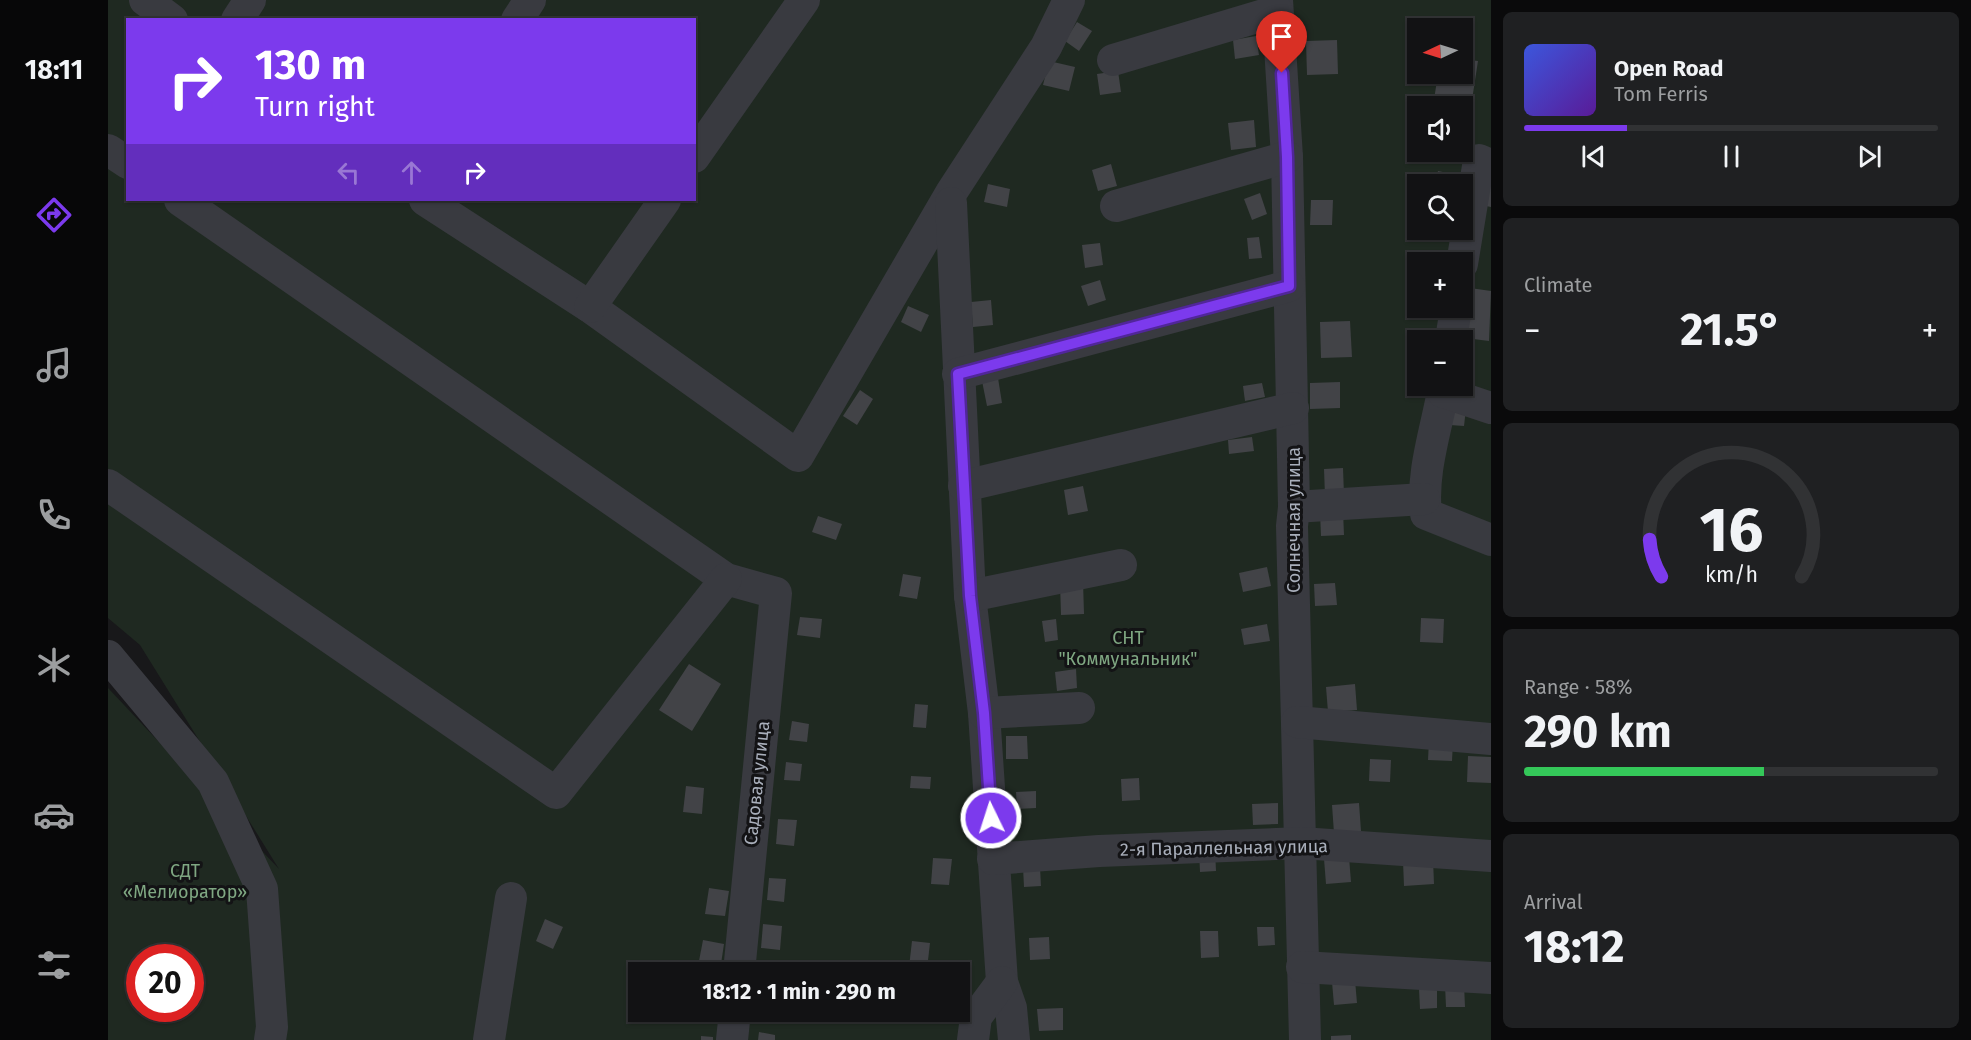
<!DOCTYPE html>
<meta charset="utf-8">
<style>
body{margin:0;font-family:"Fira Sans",sans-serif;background:#1f2022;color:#f1f3f6;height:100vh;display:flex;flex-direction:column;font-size:22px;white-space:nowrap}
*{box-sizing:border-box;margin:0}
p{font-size:20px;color:#9c9ea0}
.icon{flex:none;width:33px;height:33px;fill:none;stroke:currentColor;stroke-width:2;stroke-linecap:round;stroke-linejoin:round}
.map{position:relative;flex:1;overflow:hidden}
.sheet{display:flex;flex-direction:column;gap:12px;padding:12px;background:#0a0a0b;width:480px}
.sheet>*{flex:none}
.banner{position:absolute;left:18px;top:18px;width:570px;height:183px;border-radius:0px;box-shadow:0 2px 4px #0004,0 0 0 2px #313234;background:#7c3aed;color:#fff;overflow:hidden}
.needle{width:39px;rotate:266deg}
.tools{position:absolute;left:1299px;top:18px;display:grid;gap:12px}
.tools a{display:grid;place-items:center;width:66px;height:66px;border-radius:0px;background:#121214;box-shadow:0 2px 4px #0004,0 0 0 2px #313234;font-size:30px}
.speed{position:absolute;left:18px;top:944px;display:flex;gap:12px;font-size:30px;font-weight:700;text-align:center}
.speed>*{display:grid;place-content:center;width:78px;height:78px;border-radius:50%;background:#121214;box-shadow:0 2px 4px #0004,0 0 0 2px #313234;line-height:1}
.speed .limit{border:9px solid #d22;background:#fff;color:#111}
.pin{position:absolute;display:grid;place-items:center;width:51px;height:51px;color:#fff;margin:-62px -26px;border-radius:50% 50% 50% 0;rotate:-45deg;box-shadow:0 0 6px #0007}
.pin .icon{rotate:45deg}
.me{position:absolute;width:66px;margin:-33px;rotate:356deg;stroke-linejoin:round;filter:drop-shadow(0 0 4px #0008)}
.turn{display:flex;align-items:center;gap:21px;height:126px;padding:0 30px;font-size:27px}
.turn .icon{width:78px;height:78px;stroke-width:2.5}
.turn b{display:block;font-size:42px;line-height:51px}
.lanes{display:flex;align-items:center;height:57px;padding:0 30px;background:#0003;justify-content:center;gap:30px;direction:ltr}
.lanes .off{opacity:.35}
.big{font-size:45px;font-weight:700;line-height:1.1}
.sheet .tile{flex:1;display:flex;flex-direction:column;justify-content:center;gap:9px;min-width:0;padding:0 21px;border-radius:9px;background:#1f2022}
.sheet .dial{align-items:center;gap:0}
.dial svg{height:156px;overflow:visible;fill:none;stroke:#313234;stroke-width:7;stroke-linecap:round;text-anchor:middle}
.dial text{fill:#f1f3f6;stroke:none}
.song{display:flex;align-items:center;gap:18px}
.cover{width:72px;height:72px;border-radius:9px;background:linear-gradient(135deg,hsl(230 70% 55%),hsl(270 70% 35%))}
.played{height:6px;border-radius:3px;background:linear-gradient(90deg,#7c3aed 25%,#313234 25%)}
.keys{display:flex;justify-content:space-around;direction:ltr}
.heat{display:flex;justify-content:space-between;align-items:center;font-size:33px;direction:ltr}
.charge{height:9px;border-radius:4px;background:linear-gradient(90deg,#34c759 58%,#313234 0)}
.trip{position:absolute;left:520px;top:962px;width:342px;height:60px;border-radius:0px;background:#121214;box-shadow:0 2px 4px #0004,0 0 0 2px #313234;font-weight:700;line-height:60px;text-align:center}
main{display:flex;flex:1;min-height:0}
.dock{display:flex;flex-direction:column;width:108px;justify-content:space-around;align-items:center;background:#070708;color:#9c9ea0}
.dock .icon{width:42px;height:42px}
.dock .selected{color:#7c3aed}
.dock b{font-size:27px;color:#f1f3f6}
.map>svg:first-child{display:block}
.green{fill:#1f2921;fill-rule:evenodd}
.building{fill:#424347}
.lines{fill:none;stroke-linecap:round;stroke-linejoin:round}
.minor{stroke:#393a40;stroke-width:32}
.route-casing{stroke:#51269a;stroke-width:15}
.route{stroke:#7c3aed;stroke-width:10}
.labels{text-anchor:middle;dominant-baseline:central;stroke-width:6;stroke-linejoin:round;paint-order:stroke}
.street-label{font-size:18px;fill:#a9afbb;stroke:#131315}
.park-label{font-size:18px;fill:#7fa782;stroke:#131315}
</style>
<main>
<nav class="dock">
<b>18:11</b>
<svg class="icon selected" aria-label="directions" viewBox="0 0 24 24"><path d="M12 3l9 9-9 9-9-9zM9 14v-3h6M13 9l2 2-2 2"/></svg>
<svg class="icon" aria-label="music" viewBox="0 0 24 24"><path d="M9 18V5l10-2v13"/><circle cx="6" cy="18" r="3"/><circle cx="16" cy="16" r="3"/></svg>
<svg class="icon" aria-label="phone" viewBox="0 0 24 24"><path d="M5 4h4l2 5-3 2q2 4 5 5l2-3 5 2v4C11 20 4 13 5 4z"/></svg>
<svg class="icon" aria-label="climate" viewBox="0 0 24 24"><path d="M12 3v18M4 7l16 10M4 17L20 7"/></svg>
<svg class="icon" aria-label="car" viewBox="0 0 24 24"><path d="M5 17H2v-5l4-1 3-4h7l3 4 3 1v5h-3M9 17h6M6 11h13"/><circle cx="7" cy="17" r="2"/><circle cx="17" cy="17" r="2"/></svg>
<svg class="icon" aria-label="filters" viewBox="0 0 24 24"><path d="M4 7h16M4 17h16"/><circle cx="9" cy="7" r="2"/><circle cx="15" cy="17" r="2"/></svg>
</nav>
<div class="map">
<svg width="1383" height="1040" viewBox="0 0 1383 1040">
<rect width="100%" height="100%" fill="#18181a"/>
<path class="green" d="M 0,0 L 1383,0 L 1383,1040 L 0,1040 L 0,688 L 171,869 L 32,645 L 0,618 ZM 20,20 L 586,20 L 586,200 L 20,200 ZM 1310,28 L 1354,28 L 1354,74 L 1310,74 ZM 1310,106 L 1354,106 L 1354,152 L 1310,152 ZM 1310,184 L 1354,184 L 1354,230 L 1310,230 ZM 1310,262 L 1354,262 L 1354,308 L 1310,308 ZM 1310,340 L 1354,340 L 1354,386 L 1310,386 ZM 32,957 L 82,957 L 82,1008 L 32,1008 ZM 531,972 L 852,972 L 852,1011 L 531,1011 Z"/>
<g class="building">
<polygon points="969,22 984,31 971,51 957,41"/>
<polygon points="1148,36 1151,55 1127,59 1125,40"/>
<polygon points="1229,40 1230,74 1199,75 1198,41"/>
<polygon points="1354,59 1370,61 1362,113 1354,112 1354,106 1325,106 1330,74 1354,74"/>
<polygon points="941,61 967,67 961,91 935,85"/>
<polygon points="1010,71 1013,92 992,95 989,74"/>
<polygon points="1146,120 1148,147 1123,150 1120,123"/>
<polygon points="1003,164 1009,186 990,191 984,170"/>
<polygon points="1330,171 1354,176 1352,184 1327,184"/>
<polygon points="1383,183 1383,207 1373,205"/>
<polygon points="880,184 902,189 899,207 876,202"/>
<polygon points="1152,193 1159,214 1144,220 1136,199"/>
<polygon points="1203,200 1225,200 1224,225 1202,225"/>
<polygon points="1151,237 1154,258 1141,259 1139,238"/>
<polygon points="992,243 995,265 977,268 974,245"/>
<polygon points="992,280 998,300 980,306 973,286"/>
<polygon points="1362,288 1383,291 1381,341 1357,338"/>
<polygon points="883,300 885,325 865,327 863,302"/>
<polygon points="800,306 821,315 813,332 793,322"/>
<polygon points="1242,321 1244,357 1213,358 1212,322"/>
<polygon points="890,378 894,403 879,406 874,381"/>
<polygon points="1232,382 1232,408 1202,409 1202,383"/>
<polygon points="1154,383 1157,397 1137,401 1135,386"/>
<polygon points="752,390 765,399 749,425 735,416"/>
<polygon points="1345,407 1358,409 1356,426 1342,425"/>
<polygon points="1144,437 1146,451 1121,454 1120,440"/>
<polygon points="1235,468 1236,495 1217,496 1216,469"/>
<polygon points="975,486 980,511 960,515 956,490"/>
<polygon points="1235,511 1236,535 1213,536 1212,512"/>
<polygon points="710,516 734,524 728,540 704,532"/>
<polygon points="1159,567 1163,586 1135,592 1131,573"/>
<polygon points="795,574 813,577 809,599 791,596"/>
<polygon points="975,582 976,614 953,615 952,583"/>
<polygon points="1227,583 1229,605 1207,606 1206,584"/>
<polygon points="692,617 714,619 712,638 689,635"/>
<polygon points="1313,618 1336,619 1335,643 1312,642"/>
<polygon points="948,619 950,640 937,642 934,621"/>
<polygon points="1159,624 1162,641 1136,645 1133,629"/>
<polygon points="581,664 613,684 584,731 551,710"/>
<polygon points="968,669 969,688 949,691 947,672"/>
<polygon points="1247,684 1249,710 1220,712 1218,687"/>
<polygon points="807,704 820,705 818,728 805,727"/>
<polygon points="684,721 701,724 699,742 681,740"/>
<polygon points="898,736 919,736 920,759 898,759"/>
<polygon points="1321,740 1345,741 1344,761 1320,760"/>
<polygon points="1360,756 1383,757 1383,783 1359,782"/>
<polygon points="1262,759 1283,760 1282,782 1261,781"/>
<polygon points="678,762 694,764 692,781 676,780"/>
<polygon points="803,776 823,777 822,789 802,788"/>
<polygon points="1031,778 1032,800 1014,801 1013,779"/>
<polygon points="578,786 596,788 594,814 575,812"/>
<polygon points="928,791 928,808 909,809 908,792"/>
<polygon points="1170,803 1170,824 1145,825 1144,804"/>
<polygon points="1251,803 1253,831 1226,833 1224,805"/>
<polygon points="670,819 689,820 686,846 668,844"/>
<polygon points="1107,849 1108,871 1092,872 1091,850"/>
<polygon points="1241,857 1243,882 1218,884 1216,859"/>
<polygon points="825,858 844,859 841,885 823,884"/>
<polygon points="1325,859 1326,884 1296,886 1295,861"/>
<polygon points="915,867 932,867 933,886 916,887"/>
<polygon points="661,878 678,879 676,902 659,900"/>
<polygon points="601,888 621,891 617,916 597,914"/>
<polygon points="437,919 455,927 445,949 428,941"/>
<polygon points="655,924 674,926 672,950 653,948"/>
<polygon points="1149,927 1166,927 1167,945 1150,946"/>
<polygon points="1092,931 1110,931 1111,957 1093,958"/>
<polygon points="941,937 942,959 922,960 921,938"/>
<polygon points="595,940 616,944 613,964 591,961"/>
<polygon points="804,941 822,943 819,969 801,967"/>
<polygon points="1247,980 1249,1003 1226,1005 1224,982"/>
<polygon points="1356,984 1357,1007 1338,1007 1337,985"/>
<polygon points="1329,988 1329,1008 1312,1009 1311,989"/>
<polygon points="955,1008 955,1030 931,1031 929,1009"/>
<polygon points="651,1032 667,1035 667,1040 650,1040"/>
<polygon points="1243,1035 1243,1040 1223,1040 1223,1036"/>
<polygon points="593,1036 605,1037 605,1040 593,1040"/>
</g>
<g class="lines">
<g class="minor">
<polyline points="37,0 64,20"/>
<polyline points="1169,0 1179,157 1186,507 1184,526 1197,1040"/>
<polyline points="129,20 142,0"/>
<polyline points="409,20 422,0"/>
<polyline points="1005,60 1169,11"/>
<polyline points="0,150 20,163"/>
<polyline points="586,157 696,0"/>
<polyline points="72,200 618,579 668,593 631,972"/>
<polyline points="317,200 482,307 690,456 843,193 938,47 961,0"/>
<polyline points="843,203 862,596 876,713 894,982 903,1008 906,1040"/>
<polyline points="1008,206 1179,157"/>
<polyline points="1354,264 1371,160 1383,165"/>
<polyline points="482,307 557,200"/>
<polyline points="1343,340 1348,308"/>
<polyline points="850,374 1181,286"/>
<path d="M 1336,386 C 1329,428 1313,471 1318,514 L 1383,540"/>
<polyline points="1335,392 1383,408"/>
<polyline points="0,485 448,793 618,579"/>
<polyline points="856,486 1185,408"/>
<polyline points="1186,507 1316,499"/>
<polyline points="862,596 1013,565"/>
<polyline points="0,656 105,782 154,889 164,1027 162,1040"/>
<polyline points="876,713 971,708"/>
<polyline points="1189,722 1383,739"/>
<polyline points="885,859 991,851 1193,843 1383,856"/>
<polyline points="1194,967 1383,978"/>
<polyline points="381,1040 403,898"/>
<polyline points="624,1040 627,1011"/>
<polyline points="865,1040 868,1017 894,982"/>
</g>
</g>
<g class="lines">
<defs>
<polyline id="route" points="883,818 876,713 862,596 850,374 1181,286 1179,157 1174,73"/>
</defs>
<use href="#route" class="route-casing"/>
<use href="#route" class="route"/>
</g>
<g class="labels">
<g class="street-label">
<text transform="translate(1186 520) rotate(-90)">Солнечная улица</text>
<text transform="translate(649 783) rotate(-84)">Садовая улица</text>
<text transform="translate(1116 848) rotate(-1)">2-я Параллельная улица</text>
</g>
<g class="park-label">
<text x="1020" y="638">СНТ<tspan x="1020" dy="21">"Коммунальник"</tspan></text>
<text x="77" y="871">СДТ<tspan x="77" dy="21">«Мелиоратор»</tspan></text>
</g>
</g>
</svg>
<div class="tools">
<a><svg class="needle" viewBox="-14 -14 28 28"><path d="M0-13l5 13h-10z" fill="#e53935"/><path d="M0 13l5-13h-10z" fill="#9c9ea0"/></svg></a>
<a><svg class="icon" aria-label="sound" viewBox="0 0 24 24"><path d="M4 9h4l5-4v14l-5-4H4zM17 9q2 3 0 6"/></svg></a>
<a><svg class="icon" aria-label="search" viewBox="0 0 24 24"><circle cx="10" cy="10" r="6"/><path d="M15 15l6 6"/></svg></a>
<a>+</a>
<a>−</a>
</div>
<div class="speed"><div class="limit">20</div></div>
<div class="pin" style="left:1174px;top:73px;background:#d93025"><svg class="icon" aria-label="arrive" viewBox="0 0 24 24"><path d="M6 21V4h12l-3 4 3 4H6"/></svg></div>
<svg class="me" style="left:883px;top:818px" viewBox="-20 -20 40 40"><circle r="17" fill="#7c3aed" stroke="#fff" stroke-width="3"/><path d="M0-11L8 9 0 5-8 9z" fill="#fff"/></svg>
<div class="trip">18:12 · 1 min · 290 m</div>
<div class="banner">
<div class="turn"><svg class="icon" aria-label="right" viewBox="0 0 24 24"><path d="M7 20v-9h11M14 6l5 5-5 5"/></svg><div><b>130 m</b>Turn right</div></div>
<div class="lanes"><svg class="icon off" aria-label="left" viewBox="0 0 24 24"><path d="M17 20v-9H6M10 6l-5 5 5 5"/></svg><svg class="icon off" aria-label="ahead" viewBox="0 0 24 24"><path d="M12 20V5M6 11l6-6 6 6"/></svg><svg class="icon" aria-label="right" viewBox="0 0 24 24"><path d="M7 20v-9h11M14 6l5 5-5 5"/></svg></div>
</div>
</div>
<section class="sheet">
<div class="tile">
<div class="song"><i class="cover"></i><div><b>Open Road</b><p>Tom Ferris</p></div></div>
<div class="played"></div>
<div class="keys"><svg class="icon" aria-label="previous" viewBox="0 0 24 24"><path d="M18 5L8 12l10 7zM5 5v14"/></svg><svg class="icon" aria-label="pause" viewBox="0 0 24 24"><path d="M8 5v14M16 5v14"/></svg><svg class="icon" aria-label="next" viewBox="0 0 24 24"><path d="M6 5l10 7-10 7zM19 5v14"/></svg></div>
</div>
<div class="tile"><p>Climate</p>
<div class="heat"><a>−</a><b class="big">21.5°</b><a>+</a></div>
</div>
<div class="tile dial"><svg viewBox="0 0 100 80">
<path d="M14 69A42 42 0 1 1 86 69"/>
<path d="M14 69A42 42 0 0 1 8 50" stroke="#7c3aed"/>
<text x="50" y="56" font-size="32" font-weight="700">16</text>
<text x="50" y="72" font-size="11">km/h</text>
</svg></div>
<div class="tile"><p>Range · 58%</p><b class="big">290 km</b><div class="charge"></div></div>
<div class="tile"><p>Arrival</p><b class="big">18:12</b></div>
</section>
</main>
